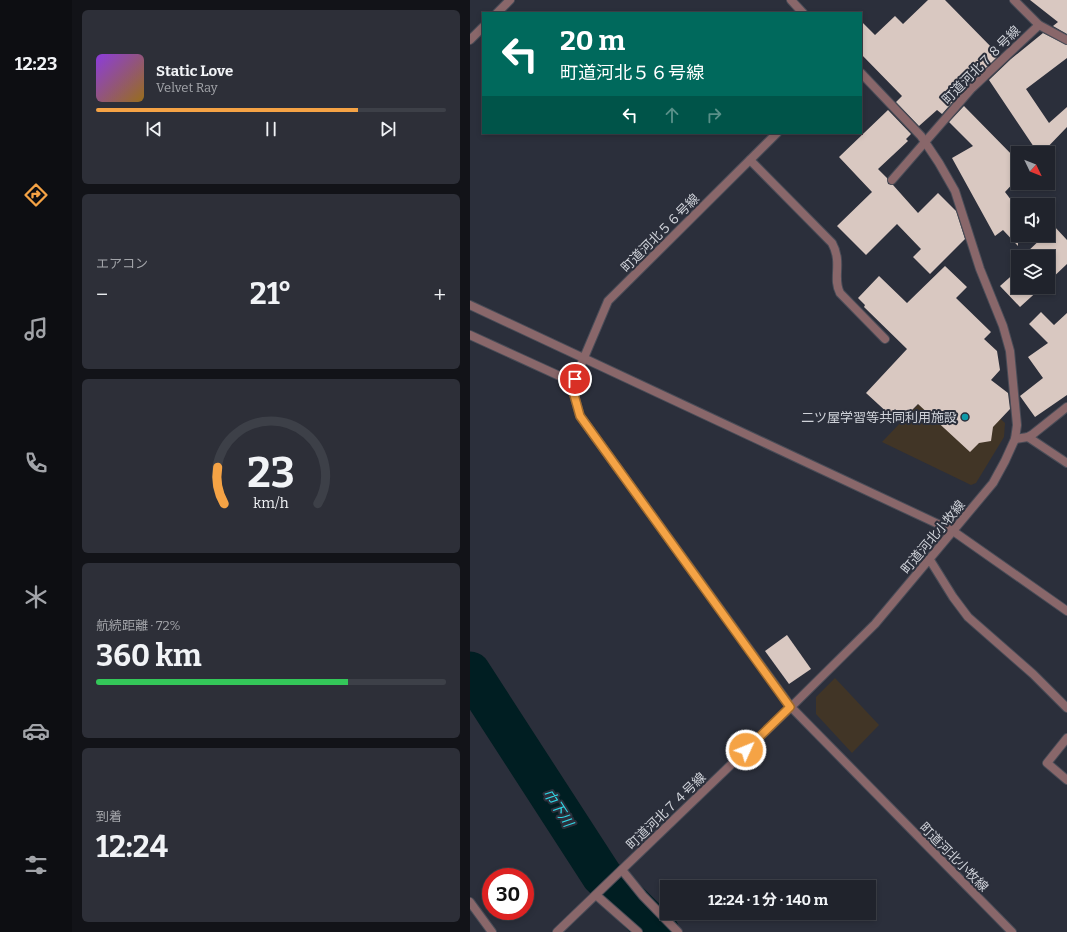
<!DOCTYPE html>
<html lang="ja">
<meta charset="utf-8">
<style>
body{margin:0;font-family:Bitter,"Noto Sans JP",serif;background:#2d2f38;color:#f1f3f6;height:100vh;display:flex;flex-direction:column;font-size:15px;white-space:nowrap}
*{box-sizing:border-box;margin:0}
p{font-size:13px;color:#a2a4a9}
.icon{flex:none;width:22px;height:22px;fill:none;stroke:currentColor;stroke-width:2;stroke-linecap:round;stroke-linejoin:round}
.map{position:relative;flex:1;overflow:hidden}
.sheet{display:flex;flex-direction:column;gap:10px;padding:10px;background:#121318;width:398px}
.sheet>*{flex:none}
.banner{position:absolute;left:12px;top:12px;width:380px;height:122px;border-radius:0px;box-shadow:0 2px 6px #0003,0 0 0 1px #3d4048;background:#00695c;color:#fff;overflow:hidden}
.needle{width:26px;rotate:133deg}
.buttons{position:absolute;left:541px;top:146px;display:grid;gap:8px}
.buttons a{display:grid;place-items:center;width:44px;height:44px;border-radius:0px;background:#20232c;box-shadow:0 2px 6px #0003,0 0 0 1px #3d4048;font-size:20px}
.speed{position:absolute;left:12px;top:868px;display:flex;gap:8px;font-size:20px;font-weight:700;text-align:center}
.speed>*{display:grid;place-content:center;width:52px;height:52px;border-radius:50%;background:#20232c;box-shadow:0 2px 6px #0003,0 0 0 1px #3d4048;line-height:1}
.speed .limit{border:6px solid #d22;background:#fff;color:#111}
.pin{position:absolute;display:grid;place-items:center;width:34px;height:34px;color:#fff;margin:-17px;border:2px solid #fff;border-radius:50%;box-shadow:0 1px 4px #0007}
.me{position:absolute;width:44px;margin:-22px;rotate:46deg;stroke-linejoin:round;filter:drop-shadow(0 0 3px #0008)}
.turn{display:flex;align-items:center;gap:14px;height:84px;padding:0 12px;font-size:18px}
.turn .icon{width:52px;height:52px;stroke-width:2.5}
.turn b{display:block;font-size:28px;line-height:34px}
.lanes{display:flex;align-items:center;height:38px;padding:0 12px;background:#0003;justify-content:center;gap:20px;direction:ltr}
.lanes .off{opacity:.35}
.big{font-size:30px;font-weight:700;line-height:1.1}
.sheet .card{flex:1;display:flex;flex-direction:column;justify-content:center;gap:6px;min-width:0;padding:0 14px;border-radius:6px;background:#2d2f38}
.sheet .dial{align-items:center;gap:0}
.dial svg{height:104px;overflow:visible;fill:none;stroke:#3d4048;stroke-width:7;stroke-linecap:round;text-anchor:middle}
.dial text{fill:#f1f3f6;stroke:none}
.song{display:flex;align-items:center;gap:12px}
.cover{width:48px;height:48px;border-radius:6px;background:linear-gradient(135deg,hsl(270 70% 55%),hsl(40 70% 35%))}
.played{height:4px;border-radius:2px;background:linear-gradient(90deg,#f5a345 75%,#3d4048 75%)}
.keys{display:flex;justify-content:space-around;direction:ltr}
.heat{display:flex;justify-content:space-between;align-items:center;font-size:22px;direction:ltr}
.charge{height:6px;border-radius:3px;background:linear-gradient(90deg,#34c759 72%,#3d4048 0)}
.trip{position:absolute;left:190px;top:880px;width:216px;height:40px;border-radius:0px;background:#20232c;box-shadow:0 2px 6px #0003,0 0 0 1px #3d4048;font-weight:700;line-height:40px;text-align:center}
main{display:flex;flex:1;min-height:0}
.menu{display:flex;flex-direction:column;width:72px;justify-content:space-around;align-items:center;background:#0d0e12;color:#a2a4a9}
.menu .icon{width:28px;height:28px}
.menu .on{color:#f5a345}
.menu b{font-size:18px;color:#f1f3f6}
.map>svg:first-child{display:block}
.commercial{fill:#413526}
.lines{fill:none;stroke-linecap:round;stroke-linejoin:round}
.river{stroke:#001e22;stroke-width:41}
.building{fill:#d9c8c1}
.service-casing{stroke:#494c57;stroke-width:10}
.minor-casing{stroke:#494c57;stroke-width:10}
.tertiary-casing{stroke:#494c57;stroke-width:10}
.service{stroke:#89676a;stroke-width:8}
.minor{stroke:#89676a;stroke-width:8}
.tertiary{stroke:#89676a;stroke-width:8}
.route-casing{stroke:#9f6a2d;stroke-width:10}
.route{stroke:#f5a345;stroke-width:7}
.culture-dot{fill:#0f9aa8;stroke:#2b2f3b;stroke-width:1.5}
.labels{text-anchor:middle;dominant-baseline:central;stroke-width:4;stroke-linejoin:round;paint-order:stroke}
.street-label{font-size:13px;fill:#cfd2d9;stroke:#2b2f3b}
.poi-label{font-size:13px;fill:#cfd2d9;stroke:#2b2f3b;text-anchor:end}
.water-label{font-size:14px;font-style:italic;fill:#31d5e4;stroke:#2b2f3b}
</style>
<main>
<nav class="menu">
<b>12:23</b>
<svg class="icon on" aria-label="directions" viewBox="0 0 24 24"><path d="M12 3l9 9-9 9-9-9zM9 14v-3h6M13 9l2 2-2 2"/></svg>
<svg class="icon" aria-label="music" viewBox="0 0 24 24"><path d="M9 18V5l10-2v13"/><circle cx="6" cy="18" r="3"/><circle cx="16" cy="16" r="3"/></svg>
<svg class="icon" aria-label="phone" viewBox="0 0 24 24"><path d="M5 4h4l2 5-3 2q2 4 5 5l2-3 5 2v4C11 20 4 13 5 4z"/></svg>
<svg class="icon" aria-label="climate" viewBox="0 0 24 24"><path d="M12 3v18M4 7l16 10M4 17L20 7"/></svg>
<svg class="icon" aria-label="car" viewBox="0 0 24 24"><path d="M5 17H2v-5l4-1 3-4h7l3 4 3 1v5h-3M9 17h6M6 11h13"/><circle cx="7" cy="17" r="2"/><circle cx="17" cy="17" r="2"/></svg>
<svg class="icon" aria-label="filters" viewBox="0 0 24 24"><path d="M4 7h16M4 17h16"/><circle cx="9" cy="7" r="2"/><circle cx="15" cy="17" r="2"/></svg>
</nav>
<section class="sheet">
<div class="card">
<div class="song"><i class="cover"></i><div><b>Static Love</b><p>Velvet Ray</p></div></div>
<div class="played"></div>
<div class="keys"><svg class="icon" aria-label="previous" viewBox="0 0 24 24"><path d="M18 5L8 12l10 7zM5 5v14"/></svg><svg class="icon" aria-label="pause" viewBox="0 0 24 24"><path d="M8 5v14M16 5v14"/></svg><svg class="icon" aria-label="next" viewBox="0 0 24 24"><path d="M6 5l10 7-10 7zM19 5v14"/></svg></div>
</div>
<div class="card"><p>エアコン</p>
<div class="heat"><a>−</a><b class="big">21°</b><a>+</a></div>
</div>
<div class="card dial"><svg viewBox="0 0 100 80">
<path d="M14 69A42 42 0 1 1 86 69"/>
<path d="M14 69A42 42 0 0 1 9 41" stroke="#f5a345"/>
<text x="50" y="56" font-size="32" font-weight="700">23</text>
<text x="50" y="72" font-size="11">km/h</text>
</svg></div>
<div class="card"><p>航続距離 · 72%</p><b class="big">360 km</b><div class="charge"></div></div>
<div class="card"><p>到着</p><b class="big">12:24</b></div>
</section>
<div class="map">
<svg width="597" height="932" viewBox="0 0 597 932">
<rect width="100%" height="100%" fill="#2b2f3b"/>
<g class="commercial">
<polygon points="479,372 535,423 534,437 506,483 501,485 412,442"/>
<polygon points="365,678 409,725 382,753 346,714 346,697"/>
</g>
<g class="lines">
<polyline class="river" points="0,672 132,876 189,932"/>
</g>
<g class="building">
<polygon points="458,0 475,0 529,55 513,71 509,65 481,92 486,98 472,114 467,110 449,126 426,102 432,96 391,54 391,21 405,35 425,16 433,24"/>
<polygon points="560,0 597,0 597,34 583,26 588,22"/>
<polygon points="573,33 597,45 597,58 556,89 579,123 597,107 597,127 572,153 568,153 519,80 541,59"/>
<polygon points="494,106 548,161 548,178 535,192 548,209 548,246 533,230 525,236 482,158 503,146 479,122"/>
<polygon points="418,110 441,134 436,139 438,141 408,169 417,178 418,184 423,185 448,213 468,193 486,211 495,239 460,274 443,257 451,249 427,224 396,255 367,226 402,192 369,157"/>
<polygon points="584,226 597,240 597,264 578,282 578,257 558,257 555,254 575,235 578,235 578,232"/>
<polygon points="475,266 497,287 486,298 521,332 514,339 527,351 530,370 521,380 538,393 540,409 523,427 521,441 509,443 500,452 448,404 434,418 425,409 420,415 396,393 437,349 394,307 395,305 388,298 409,276 437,303"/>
<polygon points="548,270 548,287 572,287 550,307 530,286"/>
<polygon points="571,312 584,325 597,313 597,395 565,417 550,396 573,378 558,357 578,343 559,324"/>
<polygon points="317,635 341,669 319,684 295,651"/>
</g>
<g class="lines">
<defs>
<g id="service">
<path d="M 280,160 L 362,243 C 373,263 362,278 370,293 L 415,339"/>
<polyline points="0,305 483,531 597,611"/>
</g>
<g id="minor">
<polyline points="544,0 569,25 597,40"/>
<polyline points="27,13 40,0"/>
<polyline points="0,40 13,27"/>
<polyline points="422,180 502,88 569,25"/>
<polyline points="0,335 94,378 104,385"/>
<polyline points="558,437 597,463"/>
<polyline points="545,439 558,437 563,434 597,407"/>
<polyline points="460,560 483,597 498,617 563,674 597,708"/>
<polyline points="597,738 577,763 597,780"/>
<polyline points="152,870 173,896 208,932"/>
<polyline points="126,895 168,932"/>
<polyline points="0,902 22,932"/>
<polyline points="87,932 321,707 110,416 103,391 105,379 138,301 307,133"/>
</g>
<g id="tertiary">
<polyline points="321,0 333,13"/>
<polyline points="391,73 451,136 469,163 485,191 510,269 533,326 540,351 547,425 545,439 535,461 523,483 405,624 321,707 542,932"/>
</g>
</defs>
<use href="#service" class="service-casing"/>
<use href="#minor" class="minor-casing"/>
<use href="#tertiary" class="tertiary-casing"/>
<use href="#service" class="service"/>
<use href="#minor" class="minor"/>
<use href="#tertiary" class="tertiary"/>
</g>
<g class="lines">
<defs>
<polyline id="route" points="105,379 103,391 110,416 320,707 276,750"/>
</defs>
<use href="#route" class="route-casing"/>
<use href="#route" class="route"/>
</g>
<circle class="culture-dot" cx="495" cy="417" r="4"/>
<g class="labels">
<g class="street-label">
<text transform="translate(511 65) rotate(-45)">町道河北７８号線</text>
<text transform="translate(190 233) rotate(-45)">町道河北５６号線</text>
<text transform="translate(463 537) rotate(-50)">町道河北小牧線</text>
<text transform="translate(196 811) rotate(-44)">町道河北７４号線</text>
<text transform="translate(484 857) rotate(45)">町道河北小牧線</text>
</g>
<g class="poi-label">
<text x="487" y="417">二ツ屋学習等共同利用施設</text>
</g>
<g class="water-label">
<text transform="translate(88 808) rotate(57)">巾下川</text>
</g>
</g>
</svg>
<div class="buttons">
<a><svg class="needle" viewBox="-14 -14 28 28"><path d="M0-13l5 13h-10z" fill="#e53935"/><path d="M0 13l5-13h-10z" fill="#a2a4a9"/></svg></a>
<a><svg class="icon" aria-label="sound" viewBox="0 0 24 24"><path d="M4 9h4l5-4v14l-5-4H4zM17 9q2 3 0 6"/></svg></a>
<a><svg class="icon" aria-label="layers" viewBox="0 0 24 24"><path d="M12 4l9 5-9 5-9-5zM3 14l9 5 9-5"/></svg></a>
</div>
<div class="speed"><div class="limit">30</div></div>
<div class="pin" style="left:105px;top:379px;background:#d93025"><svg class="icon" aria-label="arrive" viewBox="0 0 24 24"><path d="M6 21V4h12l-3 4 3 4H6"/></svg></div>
<svg class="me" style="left:276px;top:750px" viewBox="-20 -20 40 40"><circle r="17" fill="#f5a345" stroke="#fff" stroke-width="3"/><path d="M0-11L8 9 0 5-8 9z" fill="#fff"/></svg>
<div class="trip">12:24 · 1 分 · 140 m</div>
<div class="banner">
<div class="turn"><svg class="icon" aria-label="left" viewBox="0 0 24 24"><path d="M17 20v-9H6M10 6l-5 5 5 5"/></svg><div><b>20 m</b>町道河北５６号線</div></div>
<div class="lanes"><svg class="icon" aria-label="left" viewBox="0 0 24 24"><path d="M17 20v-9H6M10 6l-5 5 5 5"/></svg><svg class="icon off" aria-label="ahead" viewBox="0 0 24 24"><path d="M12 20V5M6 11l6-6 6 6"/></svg><svg class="icon off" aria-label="right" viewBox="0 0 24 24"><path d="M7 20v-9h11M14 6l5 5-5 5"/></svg></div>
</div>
</div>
</main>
